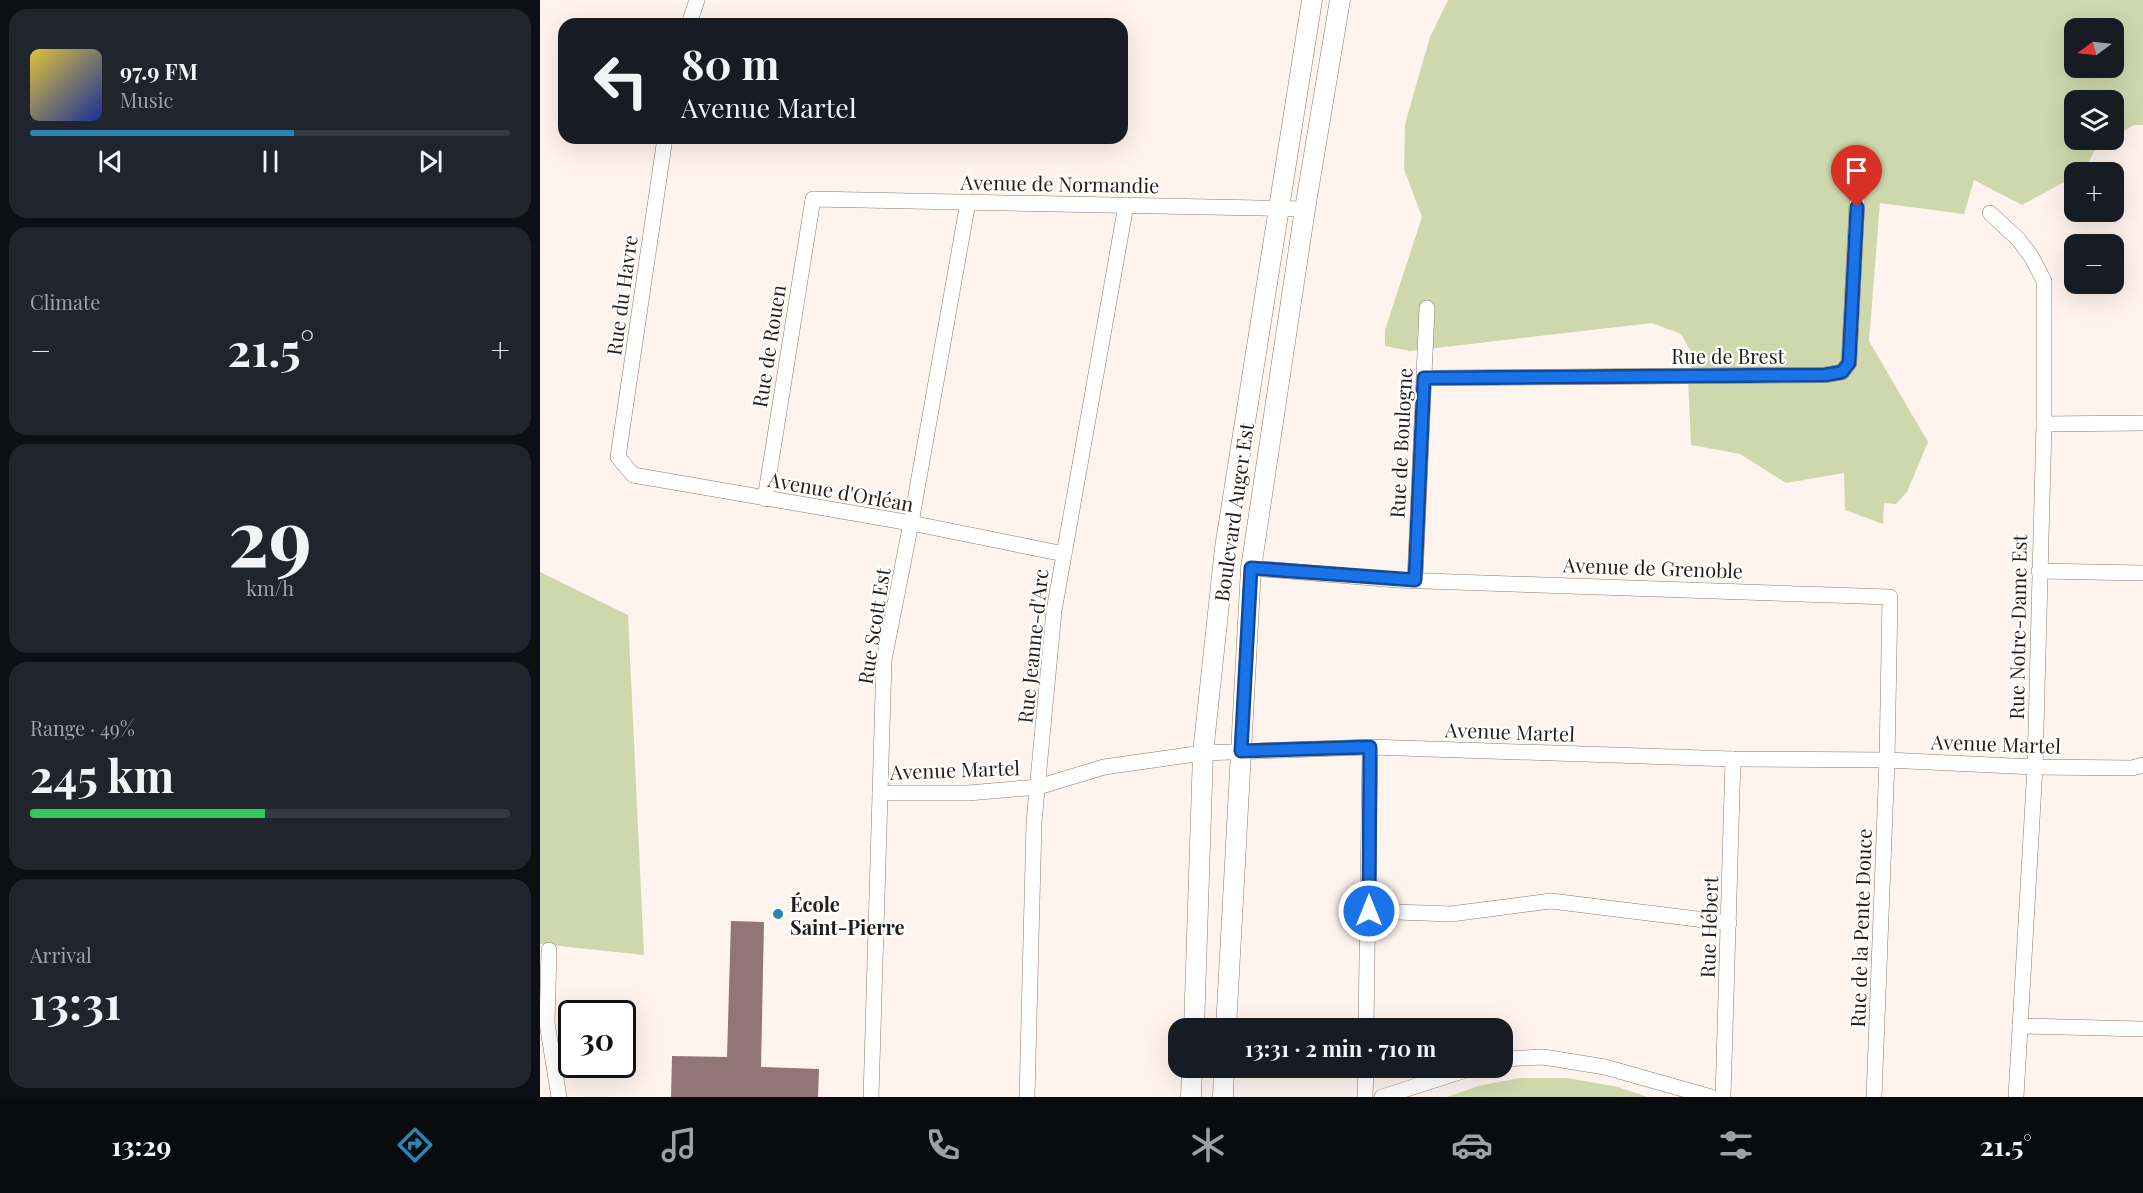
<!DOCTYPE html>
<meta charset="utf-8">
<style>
body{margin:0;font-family:"Playfair Display",serif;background:#20242c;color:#f1f3f6;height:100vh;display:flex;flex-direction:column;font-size:22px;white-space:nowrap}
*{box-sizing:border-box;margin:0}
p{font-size:20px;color:#9ea1a6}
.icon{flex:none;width:33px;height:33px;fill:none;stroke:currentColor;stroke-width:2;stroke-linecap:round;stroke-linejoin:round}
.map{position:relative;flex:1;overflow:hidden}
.side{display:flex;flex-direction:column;gap:9px;padding:9px;background:#0d0f14;width:540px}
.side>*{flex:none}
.guide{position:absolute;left:18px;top:18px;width:570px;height:126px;border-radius:18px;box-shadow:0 6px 24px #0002;background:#171b24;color:#f1f3f6;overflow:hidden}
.needle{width:39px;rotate:255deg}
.controls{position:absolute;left:1524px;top:18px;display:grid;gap:12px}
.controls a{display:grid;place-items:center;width:60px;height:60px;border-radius:12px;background:#171b24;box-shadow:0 6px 24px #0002;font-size:30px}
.speed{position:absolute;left:18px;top:1000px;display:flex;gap:12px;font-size:30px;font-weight:700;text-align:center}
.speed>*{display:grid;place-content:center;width:78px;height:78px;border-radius:50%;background:#171b24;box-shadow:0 6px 24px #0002;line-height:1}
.speed .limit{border:3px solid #111;border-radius:9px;background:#fff;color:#111}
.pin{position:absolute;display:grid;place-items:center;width:51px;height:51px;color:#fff;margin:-62px -26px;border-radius:50% 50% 50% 0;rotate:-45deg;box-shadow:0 0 6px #0007}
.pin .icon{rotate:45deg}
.me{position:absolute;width:66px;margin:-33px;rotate:0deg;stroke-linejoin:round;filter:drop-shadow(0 0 4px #0008)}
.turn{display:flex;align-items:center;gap:21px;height:126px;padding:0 24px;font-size:27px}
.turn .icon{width:78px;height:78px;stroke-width:2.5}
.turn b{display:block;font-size:42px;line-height:51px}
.big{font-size:45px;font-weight:700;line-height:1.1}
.side .card{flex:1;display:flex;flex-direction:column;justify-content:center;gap:9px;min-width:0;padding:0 21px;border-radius:18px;background:#20242c}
.side .dial{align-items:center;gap:0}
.dial b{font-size:78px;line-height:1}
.song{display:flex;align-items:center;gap:18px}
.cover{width:72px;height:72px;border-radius:9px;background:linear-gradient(135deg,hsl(50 70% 55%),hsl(230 70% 35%))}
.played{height:6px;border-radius:3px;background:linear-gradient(90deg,#2a85b2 55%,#363941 55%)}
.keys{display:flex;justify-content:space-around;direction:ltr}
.heat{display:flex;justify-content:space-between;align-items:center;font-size:33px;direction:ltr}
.charge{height:9px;border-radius:4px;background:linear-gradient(90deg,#34c759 49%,#363941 0)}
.trip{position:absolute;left:628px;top:1018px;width:345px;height:60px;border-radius:18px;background:#171b24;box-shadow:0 6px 24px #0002;font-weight:700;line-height:60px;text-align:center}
.tab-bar{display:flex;height:96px;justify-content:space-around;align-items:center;background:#090b0e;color:#9ea1a6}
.tab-bar .icon{width:42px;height:42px}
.tab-bar .current{color:#2a85b2}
.tab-bar b{font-size:27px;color:#f1f3f6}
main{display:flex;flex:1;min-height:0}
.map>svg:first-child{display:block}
.green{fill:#cfd8ad;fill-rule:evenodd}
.building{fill:#917577}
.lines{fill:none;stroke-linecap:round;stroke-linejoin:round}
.minor-casing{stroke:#90786c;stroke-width:16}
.major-casing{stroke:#90786c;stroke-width:21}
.minor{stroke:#fff;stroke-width:15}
.major{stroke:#fff;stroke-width:20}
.route-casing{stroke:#114b97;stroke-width:15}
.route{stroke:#1a73e8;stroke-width:10}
.poi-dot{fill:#2a85b2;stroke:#fff;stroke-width:2}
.labels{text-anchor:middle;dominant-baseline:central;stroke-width:4.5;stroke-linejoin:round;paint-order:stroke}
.street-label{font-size:20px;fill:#251b17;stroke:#fff}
.poi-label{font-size:20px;font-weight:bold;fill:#251b17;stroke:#fff;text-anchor:start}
</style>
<main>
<section class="side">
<div class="card">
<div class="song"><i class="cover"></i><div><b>97.9 FM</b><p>Music</p></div></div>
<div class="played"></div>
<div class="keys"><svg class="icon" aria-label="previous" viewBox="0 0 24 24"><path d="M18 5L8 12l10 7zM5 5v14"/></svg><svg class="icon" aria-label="pause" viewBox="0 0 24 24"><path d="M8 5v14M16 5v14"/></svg><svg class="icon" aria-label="next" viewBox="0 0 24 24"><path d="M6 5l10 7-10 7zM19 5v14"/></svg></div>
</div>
<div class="card"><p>Climate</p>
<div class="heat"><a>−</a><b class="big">21.5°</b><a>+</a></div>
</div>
<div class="card dial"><b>29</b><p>km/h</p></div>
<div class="card"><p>Range · 49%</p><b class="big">245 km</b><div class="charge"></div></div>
<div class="card"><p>Arrival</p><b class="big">13:31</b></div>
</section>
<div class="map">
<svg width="1603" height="1097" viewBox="0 0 1603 1097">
<rect width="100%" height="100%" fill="#fef3ed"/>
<g class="green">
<path d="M 908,0 L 1603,0 L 1603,125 L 1594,125 L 1574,137 L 1574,100 L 1534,100 L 1534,140 L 1569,140 C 1566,141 1563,142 1560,144 C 1550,153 1551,169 1534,172 L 1534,175 L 1530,179 L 1482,205 L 1434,180 L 1424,214 L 1340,203 L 1329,341 L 1388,442 L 1367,492 L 1356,504 L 1344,503 L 1343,524 L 1305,510 L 1304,473 L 1246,483 L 1200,454 L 1151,445 L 1148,378 L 1154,357 L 1141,334 L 1112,323 L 870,351 L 845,346 L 845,330 L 882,217 L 864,169 L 865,124 L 890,37 ZM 1534,28 L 1574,28 L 1574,68 L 1534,68 Z"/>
<polygon points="0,572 88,615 104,955 0,944"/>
<polygon points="980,1078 1027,1078 1078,1087 1108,1097 907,1097 938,1086"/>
</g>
<polygon class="building" points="191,921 224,922 221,1067 279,1069 278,1097 131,1097 132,1056 187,1057"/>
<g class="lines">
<defs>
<g id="minor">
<polyline points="149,24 157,0"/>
<polyline points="125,138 78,457 93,475 371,523 524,554"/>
<polyline points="1450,213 1478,239 1491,256 1504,281 1504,424 1495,767 1476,1097"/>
<polyline points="884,378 1285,375 1302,372 1309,363 1318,184"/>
<polyline points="1504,424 1603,423"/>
<polyline points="225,499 273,199 765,209"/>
<polyline points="711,568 857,580 1350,597 1347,760 1334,1097"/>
<polyline points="1499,571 1603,573"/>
<polyline points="875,580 887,308"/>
<polyline points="340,793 428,793 498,787 564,767 663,753 830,747 1193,759 1347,760 1495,767 1592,768 1603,765"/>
<polyline points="829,911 911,914 1011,901 1189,923"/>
<polyline points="9,950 7,1023 19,1097"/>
<polyline points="1480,1026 1603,1029"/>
<polyline points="826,1029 830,747"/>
<polyline points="963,1059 1003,1057 1065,1067 1171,1097"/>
<polyline points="331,1097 344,660 371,523 428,202"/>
<polyline points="487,1097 494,822 514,611 586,205"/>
<polyline points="825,1097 826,1068"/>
<polyline points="842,1097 932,1068"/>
<polyline points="1183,1097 1193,759"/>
</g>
<g id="major">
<polyline points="654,1029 663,753 685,548 772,0"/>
<polyline points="686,1029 711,568 765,209 800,0"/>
<polyline points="651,1097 652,1068"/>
<polyline points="683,1097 684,1068"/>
</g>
</defs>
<use href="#minor" class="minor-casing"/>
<use href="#major" class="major-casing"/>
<use href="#minor" class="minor"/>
<use href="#major" class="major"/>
</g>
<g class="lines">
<defs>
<polyline id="route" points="829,911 830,747 701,751 711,568 875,580 884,378 1285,375 1302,372 1309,363 1317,207"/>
</defs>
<use href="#route" class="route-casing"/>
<use href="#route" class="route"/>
</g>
<circle class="poi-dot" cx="238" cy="914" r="6"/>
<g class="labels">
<g class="street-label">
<text transform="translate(520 183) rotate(1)">Avenue de Normandie</text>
<text transform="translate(81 295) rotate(-82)">Rue du Havre</text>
<text transform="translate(228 346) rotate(-81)">Rue de Rouen</text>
<text x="1188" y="355">Rue de Brest</text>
<text transform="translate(860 443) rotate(-87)">Rue de Boulogne</text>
<text transform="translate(301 491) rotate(10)">Avenue d'Orléan</text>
<text transform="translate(693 512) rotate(-82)">Boulevard Auger Est</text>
<text transform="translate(1113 567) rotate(2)">Avenue de Grenoble</text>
<text transform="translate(333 626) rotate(-81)">Rue Scott Est</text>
<text transform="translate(1477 627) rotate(-89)">Rue Notre-Dame Est</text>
<text transform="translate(492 646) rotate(-84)">Rue Jeanne-d'Arc</text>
<text transform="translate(970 731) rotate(2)">Avenue Martel</text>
<text transform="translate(1456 743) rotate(2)">Avenue Martel</text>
<text transform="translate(415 769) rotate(-2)">Avenue Martel</text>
<text transform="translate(1168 927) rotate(-88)">Rue Hébert</text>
<text transform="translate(1320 928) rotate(-88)">Rue de la Pente Douce</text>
</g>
<g class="poi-label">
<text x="250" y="903">École<tspan x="250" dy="23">Saint-Pierre</tspan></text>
</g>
</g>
</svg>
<div class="controls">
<a><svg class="needle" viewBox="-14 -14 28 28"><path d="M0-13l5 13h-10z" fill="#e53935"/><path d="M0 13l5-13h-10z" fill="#9ea1a6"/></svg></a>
<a><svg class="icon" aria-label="layers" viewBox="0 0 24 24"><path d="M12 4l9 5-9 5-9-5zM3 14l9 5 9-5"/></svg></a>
<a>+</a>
<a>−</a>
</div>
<div class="speed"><div class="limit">30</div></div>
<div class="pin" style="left:1317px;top:207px;background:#d93025"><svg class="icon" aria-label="arrive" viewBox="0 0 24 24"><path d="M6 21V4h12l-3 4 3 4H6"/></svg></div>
<svg class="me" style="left:829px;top:911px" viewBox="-20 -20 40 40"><circle r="17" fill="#1a73e8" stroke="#fff" stroke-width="3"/><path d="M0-11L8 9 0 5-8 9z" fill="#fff"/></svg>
<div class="trip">13:31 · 2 min · 710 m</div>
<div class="guide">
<div class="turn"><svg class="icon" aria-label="left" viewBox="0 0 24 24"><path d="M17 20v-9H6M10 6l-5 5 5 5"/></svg><div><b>80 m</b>Avenue Martel</div></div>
</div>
</div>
</main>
<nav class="tab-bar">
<b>13:29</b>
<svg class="icon current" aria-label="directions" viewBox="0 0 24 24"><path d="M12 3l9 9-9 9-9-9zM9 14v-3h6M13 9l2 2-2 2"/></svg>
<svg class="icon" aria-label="music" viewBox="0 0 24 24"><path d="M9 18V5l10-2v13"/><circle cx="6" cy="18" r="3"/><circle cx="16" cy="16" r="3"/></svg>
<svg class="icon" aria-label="phone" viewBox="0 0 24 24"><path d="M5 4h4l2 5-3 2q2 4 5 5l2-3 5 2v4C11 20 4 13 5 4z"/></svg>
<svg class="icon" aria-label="climate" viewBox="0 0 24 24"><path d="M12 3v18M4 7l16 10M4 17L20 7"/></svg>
<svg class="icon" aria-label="car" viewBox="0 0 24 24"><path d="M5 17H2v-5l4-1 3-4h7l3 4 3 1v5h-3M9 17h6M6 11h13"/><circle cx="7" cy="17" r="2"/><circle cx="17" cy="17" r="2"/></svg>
<svg class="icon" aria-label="filters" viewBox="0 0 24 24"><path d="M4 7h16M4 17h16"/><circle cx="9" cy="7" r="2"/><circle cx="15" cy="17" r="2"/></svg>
<b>21.5°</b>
</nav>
